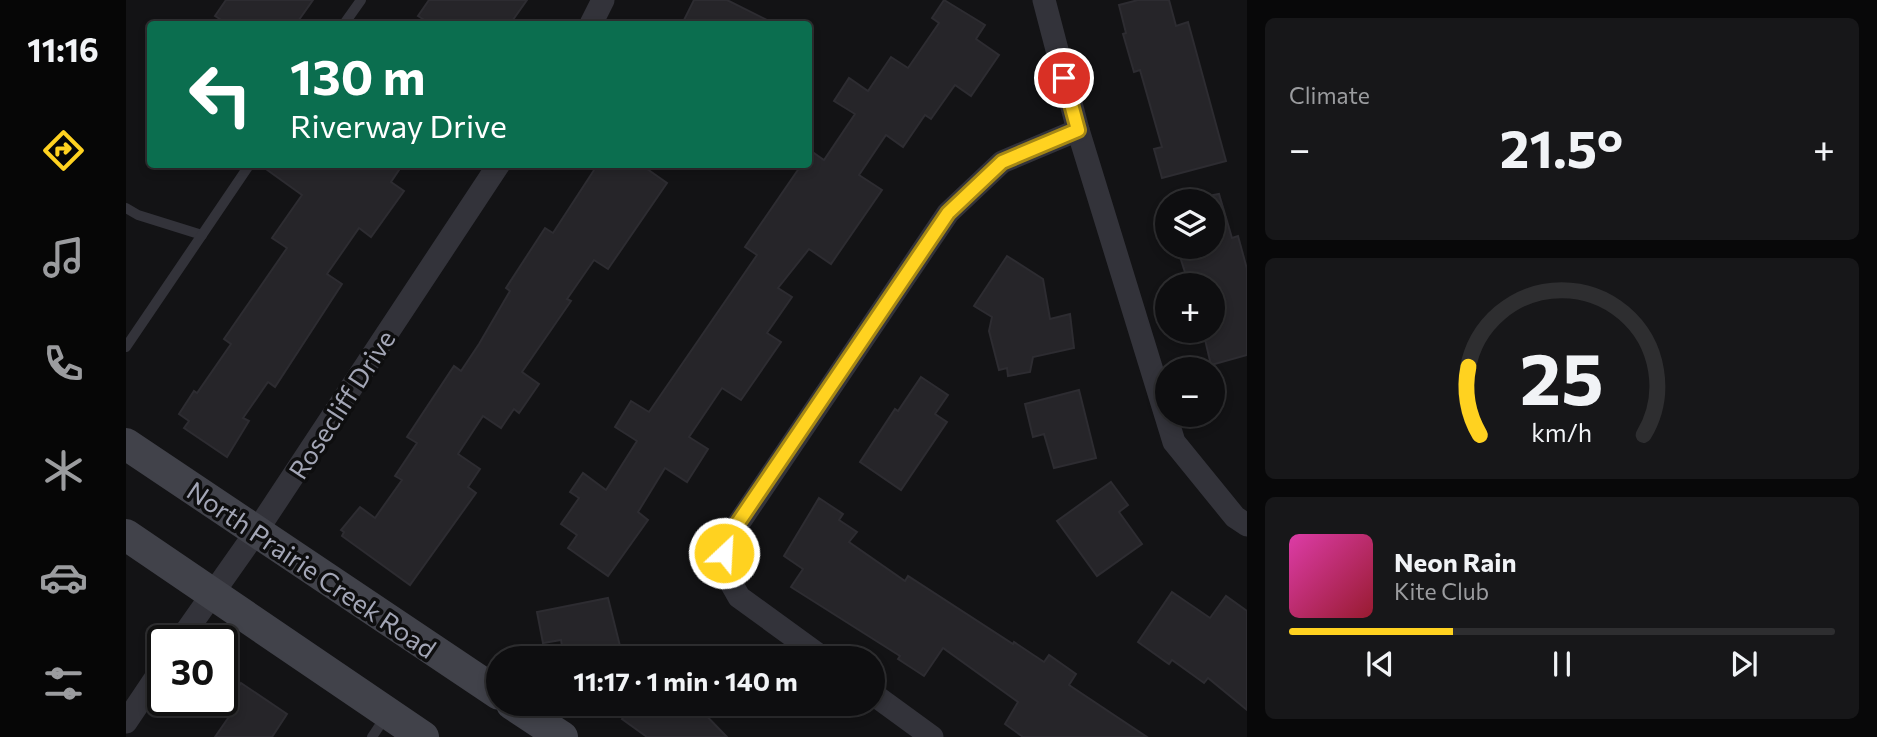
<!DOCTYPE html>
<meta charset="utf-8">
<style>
body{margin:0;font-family:Commissioner,sans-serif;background:#171719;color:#f1f3f6;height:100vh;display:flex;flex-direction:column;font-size:26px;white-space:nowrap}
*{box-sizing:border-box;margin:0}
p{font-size:23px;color:#9b9c9f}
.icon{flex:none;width:38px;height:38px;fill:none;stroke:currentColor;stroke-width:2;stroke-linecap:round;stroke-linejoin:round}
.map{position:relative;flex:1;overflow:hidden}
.sheet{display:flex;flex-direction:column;gap:18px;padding:18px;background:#080809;width:630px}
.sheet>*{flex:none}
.banner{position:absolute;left:21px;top:21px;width:665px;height:147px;border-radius:7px;box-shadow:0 4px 10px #0003,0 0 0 2px #2e2e30;background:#0b6e4f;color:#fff;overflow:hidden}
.controls{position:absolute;left:1029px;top:189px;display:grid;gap:14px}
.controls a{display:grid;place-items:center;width:70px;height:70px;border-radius:50%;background:#0e0e10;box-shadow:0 4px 10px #0003,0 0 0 2px #2e2e30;font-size:35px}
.speed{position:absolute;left:21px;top:625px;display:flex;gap:14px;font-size:35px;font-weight:700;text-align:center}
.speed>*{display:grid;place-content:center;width:91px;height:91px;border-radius:50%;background:#0e0e10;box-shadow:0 4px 10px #0003,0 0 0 2px #2e2e30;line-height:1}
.speed .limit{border:4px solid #111;border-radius:10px;background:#fff;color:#111}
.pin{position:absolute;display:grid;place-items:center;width:60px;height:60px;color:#fff;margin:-30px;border:4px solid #fff;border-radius:50%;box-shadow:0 2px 7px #0007}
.me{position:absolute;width:77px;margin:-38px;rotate:25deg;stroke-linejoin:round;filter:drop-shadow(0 0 5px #0008)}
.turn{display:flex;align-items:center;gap:24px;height:147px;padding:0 28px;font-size:32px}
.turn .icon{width:91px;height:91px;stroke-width:2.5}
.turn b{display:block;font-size:49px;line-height:60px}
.big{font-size:52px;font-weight:700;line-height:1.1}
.sheet .card{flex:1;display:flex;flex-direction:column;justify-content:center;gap:10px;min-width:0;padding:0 24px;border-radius:10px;background:#171719}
.sheet .dial{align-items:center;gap:0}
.dial svg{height:182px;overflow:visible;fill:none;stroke:#2e2e30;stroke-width:7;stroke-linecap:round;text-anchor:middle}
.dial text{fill:#f1f3f6;stroke:none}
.song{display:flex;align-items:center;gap:21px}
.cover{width:84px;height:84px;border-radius:10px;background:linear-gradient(135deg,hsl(320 70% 55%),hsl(350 70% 35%))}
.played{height:7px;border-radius:4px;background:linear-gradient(90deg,#ffd220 30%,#2e2e30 30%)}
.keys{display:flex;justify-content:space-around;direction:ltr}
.heat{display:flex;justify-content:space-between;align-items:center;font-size:38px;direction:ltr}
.trip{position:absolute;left:360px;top:646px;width:399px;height:70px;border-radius:35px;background:#0e0e10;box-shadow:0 4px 10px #0003,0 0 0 2px #2e2e30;font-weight:700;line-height:70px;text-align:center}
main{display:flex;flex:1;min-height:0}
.menu{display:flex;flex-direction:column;width:126px;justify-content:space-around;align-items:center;background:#060606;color:#9b9c9f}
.menu .icon{width:49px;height:49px}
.menu .on{color:#ffd220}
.menu b{font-size:32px;color:#f1f3f6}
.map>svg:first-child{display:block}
.building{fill:#262529;stroke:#2d2c31;stroke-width:2}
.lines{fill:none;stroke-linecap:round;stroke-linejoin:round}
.service{stroke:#33333a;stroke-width:10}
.minor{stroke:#33333a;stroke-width:23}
.secondary{stroke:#41424a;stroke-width:32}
.route-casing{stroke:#a68815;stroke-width:18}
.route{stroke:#ffd220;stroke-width:12}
.labels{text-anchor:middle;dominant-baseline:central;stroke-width:7;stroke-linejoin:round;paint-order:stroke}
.street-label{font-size:26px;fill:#a3a6b6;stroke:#0e0e0f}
</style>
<main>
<nav class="menu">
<b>11:16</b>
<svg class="icon on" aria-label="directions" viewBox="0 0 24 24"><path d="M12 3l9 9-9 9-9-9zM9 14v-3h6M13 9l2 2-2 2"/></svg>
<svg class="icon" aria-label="music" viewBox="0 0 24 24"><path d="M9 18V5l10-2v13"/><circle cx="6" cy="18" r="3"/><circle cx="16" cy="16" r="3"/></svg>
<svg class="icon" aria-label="phone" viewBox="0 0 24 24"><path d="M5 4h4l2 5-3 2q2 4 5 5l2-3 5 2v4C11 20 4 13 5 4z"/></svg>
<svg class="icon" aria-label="climate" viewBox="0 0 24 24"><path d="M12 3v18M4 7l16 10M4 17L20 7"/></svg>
<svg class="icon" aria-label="car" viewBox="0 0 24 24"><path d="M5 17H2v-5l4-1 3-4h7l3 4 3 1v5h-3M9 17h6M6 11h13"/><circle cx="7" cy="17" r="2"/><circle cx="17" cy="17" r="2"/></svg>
<svg class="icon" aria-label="filters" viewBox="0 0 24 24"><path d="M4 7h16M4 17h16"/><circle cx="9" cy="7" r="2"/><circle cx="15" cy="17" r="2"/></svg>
</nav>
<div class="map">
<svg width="1121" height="737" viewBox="0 0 1121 737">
<rect width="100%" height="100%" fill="#131315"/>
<g class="building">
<polygon points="100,0 187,0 170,24 102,24 89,16"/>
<polygon points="303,0 401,0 384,24 305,24 292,16"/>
<polygon points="568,0 601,0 649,24 556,24"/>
<polygon points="818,0 859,25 850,39 873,55 845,96 829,85 805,119 799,115 777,147 760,135 733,175 756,190 705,264 683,249 652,288 666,297 641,333 655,342 615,400 596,388 563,437 582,449 561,482 539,468 512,512 522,520 482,576 442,548 451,535 435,524 453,498 444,492 457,473 480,490 511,441 489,427 505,401 523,412 631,255 619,247 676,164 682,164 682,149 698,160 729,114 708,101 723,78 742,91 765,57 782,68 813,23 806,18"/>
<polygon points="1012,0 1043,0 1050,26 1062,22 1100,161 1036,178 1028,149 1036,147 1014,70 1008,72 997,34 1000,33 993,5"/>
<polygon points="133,164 277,164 265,182 278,191 245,237 233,228 201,274 216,284 149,387 142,382 117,418 123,421 101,457 58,428 63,421 53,414 68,391 71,393 105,344 98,339 161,248 146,238 176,195"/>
<polygon points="472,164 514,164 541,183 482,269 468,260 441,299 445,301 396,372 413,384 393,413 388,409 375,428 357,416 332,454 354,469 342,487 350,493 284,585 216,536 218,532 215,530 234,507 249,518 276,480 269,476 291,443 281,437 328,366 335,371 353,344 384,291 380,288 419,228 427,233"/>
<polygon points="1093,194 1106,238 1112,236 1121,269 1121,355 1085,365 1077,331 1087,331 1087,285 1063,285 1051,247 1087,247 1087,195"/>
<polygon points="881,256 917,279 924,319 944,314 948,348 907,357 904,372 882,376 881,368 873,370 863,331 866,317 848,306"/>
<polygon points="795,377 822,395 809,414 821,422 775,490 734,462 769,409 772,411"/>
<polygon points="953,390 970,458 928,468 918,434 907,437 899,404"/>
<polygon points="985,482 1002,505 993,512 1016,544 971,576 931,521"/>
<polygon points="693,498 717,514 713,520 731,532 723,542 779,581 782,576 887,644 888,642 918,662 923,655 950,674 943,685 1021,737 897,737 879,724 892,702 817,648 798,676 772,659 774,656 665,587 677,569 658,556"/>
<polygon points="1046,592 1084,618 1100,596 1121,611 1121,710 1082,678 1078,683 1046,660 1043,664 1012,642"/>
<polygon points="482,598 497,658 438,658 435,640 417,643 411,612"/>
<polygon points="115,683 161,714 146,737 89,737 109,708 101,703"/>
<polygon points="507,704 571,706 601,737 521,737 496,719"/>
</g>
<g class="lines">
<g class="service">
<polyline points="218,24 235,0"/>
<polyline points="0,208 12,215 76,235"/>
<polyline points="0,347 124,164"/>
<polyline points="246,737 260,716"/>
</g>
<g class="minor">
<polyline points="918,0 952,130 1048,442 1109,517 1121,525"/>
<polyline points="465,24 477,0"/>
<polyline points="54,640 130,532 373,164"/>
<polyline points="697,658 613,597 596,567 602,539 822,213 876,162 952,130"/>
<polyline points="747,694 806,737"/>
<polyline points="0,722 37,667"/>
</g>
<g class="secondary">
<polyline points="0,444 373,694"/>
<polyline points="0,535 297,737"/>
<polyline points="386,704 436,737"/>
</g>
</g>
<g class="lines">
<defs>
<polyline id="route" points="598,553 601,539 822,213 876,162 952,130 938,78"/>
</defs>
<use href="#route" class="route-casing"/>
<use href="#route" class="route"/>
</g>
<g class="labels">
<g class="street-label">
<text transform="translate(215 404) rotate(-57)">Rosecliff Drive</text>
<text transform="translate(186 569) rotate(34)">North Prairie Creek Road</text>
</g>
</g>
</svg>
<div class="controls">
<a><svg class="icon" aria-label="layers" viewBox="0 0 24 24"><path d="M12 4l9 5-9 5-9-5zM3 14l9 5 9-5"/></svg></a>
<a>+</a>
<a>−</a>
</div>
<div class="speed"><div class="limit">30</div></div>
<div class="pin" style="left:938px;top:78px;background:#d93025"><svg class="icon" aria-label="arrive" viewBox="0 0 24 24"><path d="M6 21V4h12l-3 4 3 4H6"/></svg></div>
<svg class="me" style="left:598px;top:553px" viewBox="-20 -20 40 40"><circle r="17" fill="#ffd220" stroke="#fff" stroke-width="3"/><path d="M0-11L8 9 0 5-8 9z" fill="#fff"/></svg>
<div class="trip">11:17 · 1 min · 140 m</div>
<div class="banner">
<div class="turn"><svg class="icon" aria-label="left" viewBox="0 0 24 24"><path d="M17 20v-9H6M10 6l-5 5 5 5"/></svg><div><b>130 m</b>Riverway Drive</div></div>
</div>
</div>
<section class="sheet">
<div class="card"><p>Climate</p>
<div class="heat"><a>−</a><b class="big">21.5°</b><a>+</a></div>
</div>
<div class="card dial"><svg viewBox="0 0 100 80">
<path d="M14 69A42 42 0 1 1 86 69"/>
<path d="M14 69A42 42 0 0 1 9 39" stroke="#ffd220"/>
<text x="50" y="56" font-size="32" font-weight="700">25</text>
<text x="50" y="72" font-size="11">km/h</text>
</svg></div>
<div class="card">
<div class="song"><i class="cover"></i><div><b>Neon Rain</b><p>Kite Club</p></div></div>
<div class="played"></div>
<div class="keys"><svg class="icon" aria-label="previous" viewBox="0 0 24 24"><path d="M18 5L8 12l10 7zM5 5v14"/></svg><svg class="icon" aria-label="pause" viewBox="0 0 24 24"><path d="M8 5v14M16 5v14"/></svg><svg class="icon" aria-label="next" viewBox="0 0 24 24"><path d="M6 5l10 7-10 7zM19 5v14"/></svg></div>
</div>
</section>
</main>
